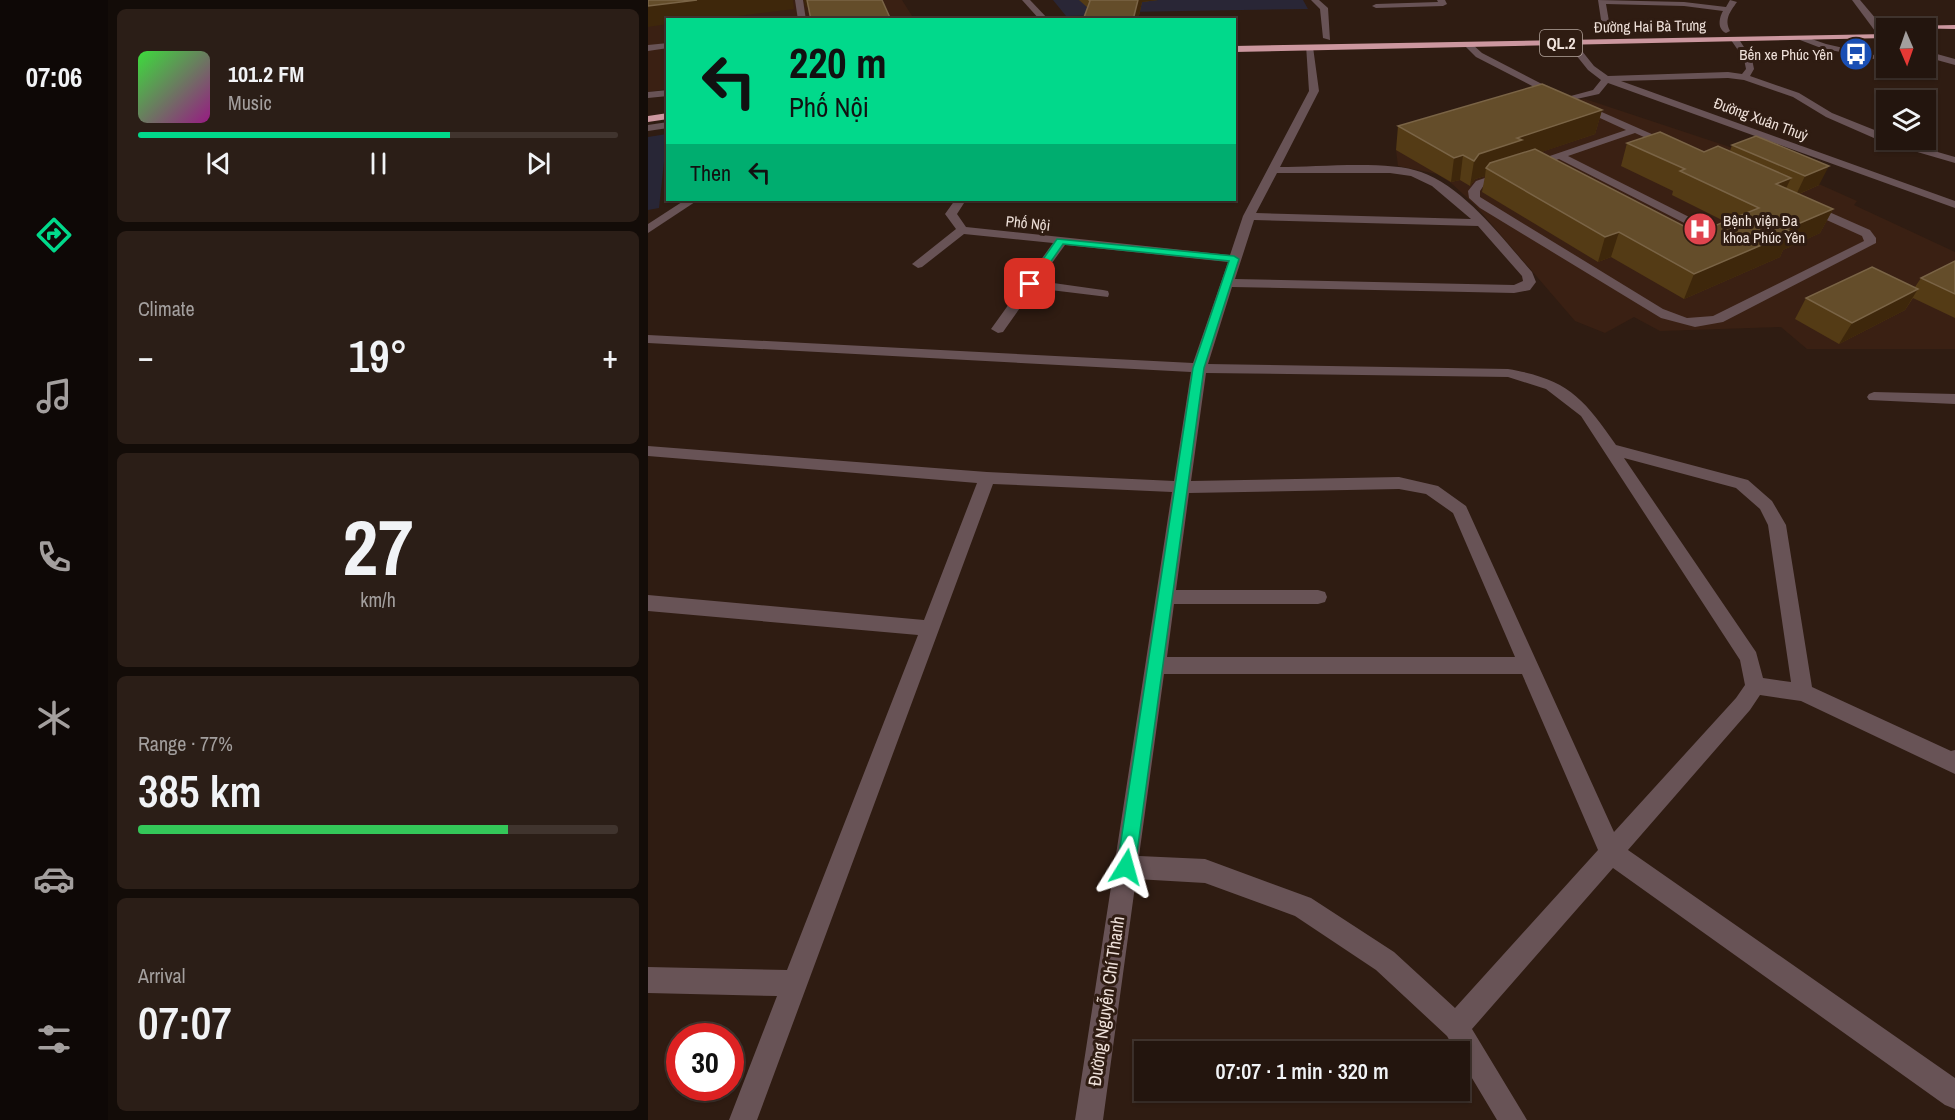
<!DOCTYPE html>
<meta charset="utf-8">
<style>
body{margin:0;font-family:"Archivo Narrow",sans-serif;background:#2b1e17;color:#f1f3f6;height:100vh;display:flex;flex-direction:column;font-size:22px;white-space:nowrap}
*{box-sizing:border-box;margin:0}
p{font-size:20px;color:#a39f9e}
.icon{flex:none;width:33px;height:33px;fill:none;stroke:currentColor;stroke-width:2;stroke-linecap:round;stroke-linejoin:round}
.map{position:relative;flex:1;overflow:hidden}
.panel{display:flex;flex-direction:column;gap:9px;padding:9px;background:#130c08;width:540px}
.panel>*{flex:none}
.guide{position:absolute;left:18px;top:18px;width:570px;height:183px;border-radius:0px;box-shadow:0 2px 4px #0004,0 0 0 2px #40342e;background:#01d98b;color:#111;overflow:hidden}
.needle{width:39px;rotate:178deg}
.fabs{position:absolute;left:1228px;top:18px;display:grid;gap:12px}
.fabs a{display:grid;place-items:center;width:60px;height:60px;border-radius:0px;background:#23150e;box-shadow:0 2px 4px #0004,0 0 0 2px #40342e;font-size:30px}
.speed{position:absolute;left:18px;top:1023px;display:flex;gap:12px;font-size:30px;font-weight:700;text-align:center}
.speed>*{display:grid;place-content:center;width:78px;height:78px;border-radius:50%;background:#23150e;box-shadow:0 2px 4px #0004,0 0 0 2px #40342e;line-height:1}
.speed .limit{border:9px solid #d22;background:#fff;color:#111}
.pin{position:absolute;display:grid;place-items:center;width:51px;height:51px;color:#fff;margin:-26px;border-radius:12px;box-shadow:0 3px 9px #0006}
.me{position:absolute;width:66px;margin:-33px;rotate:8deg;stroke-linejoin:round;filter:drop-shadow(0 0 4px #0008)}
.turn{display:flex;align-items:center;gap:21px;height:126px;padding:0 24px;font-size:27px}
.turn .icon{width:78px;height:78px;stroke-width:2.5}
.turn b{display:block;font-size:42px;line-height:51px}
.then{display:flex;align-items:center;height:57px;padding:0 24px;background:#0003;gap:12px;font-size:22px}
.big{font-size:45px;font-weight:600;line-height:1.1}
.panel .card{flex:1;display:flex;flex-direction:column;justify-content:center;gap:9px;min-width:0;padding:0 21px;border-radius:9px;background:#2b1e17}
.panel .dial{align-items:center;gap:0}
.dial b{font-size:78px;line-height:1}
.song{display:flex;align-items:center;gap:18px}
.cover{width:72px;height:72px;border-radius:9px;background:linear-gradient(135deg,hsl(120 70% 55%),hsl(310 70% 35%))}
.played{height:6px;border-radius:3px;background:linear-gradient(90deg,#01d98b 65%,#40342e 65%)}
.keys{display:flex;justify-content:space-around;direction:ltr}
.heat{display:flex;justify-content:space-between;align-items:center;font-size:33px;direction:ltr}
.charge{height:9px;border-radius:4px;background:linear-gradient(90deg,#34c759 77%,#40342e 0)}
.trip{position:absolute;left:486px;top:1041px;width:336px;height:60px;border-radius:0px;background:#23150e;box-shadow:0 2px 4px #0004,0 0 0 2px #40342e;font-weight:600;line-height:60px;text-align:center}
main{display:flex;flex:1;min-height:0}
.menu{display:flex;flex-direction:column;width:108px;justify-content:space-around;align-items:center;background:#0e0806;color:#a39f9e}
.menu .icon{width:42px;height:42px}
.menu .on{color:#01d98b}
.menu b{font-size:27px;color:#f1f3f6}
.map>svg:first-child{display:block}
.commercial{fill:#282636}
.built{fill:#3a2013}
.education{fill:#292636}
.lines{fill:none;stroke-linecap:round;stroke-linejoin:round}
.minor{fill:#685356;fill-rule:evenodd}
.highway{fill:#cc979f;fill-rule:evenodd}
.wall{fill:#543b15}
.shaded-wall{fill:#3e270b}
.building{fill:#644d2a;stroke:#7a6446;stroke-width:1.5}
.route{fill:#01d98b;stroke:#018d5a;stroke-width:1.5}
.labels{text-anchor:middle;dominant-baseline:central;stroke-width:6;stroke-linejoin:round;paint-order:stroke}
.far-street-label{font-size:15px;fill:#efe1da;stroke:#2f1c12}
.far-poi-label{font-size:15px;fill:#efe1da;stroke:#2f1c12;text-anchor:end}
.shield{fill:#2f1c12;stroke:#b5a69e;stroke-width:1.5}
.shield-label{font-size:16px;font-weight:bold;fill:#efe1da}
.street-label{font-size:18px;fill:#efe1da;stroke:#2f1c12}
</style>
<main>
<nav class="menu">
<b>07:06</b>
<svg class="icon on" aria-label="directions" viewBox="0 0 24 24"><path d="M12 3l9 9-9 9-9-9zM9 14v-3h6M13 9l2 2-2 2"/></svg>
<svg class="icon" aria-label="music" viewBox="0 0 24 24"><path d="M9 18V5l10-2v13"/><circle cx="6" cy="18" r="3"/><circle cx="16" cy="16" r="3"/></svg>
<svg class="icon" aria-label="phone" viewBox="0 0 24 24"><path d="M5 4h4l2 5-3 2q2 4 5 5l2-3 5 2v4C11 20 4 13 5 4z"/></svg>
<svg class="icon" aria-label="climate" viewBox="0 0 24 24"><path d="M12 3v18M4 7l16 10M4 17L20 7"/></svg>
<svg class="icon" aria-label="car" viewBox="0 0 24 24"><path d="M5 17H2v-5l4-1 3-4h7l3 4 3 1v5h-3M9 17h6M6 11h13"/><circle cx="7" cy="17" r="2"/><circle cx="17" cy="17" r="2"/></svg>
<svg class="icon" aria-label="filters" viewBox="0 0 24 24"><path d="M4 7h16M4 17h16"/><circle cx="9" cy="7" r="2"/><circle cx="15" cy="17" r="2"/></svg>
</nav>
<section class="panel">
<div class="card">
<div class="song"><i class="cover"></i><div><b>101.2 FM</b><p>Music</p></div></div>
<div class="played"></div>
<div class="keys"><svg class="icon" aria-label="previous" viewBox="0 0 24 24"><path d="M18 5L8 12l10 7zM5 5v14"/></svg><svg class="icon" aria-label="pause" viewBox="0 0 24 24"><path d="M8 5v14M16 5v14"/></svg><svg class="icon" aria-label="next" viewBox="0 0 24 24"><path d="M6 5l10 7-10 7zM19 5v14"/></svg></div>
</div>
<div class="card"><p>Climate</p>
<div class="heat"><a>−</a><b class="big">19°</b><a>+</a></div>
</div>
<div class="card dial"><b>27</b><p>km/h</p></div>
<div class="card"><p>Range · 77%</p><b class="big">385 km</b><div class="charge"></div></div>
<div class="card"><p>Arrival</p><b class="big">07:07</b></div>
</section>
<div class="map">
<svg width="1307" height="1120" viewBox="0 0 1307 1120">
<rect width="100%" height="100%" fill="#2f1c12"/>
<polygon class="commercial" points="19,134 11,208 0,210 0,137"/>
<g class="built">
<polygon points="0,0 254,0 266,19 20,20 19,89 0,92"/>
<polygon points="937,99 1106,155 1209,201 1206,205 1307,252 1307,349 1159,349 1133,327 1012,331 986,317 957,333 927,321 827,205 803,183 789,174 750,166 748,150 908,102"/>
</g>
<polygon class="education" points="405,0 655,0 660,9 475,12 474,15 418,16"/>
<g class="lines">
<g class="minor">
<polygon points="147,0 155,0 158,20 150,20"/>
<polygon points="374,0 382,0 401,20 392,20"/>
<polygon points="663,0 671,0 680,8 682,40 675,38 672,9"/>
<polygon points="789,0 797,0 799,4 795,6 728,8 724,6 728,4 790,2"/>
<path d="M 950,0 L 1036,2 L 1078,7 L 1082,0 L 1089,2 C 1082,12 1076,19 1082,31 L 1078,33 C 1069,29 1071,18 1075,11 L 1036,6 L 958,4 L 963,33 L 959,35 L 955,33 Z"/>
<polygon points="1204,0 1212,0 1239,32 1239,38 1227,31"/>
<polygon points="1155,36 1178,44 1235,57 1231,60 1173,48 1152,40 1151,38"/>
<polygon points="1084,38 1090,38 1104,59 1106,69 1102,76 1151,93 1184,113 1239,135 1239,140 1248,140 1307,157 1307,163 1235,142 1178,117 1145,97 1096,80 1080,78 973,81 1307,201 1307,208 960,83 951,94 915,102 828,57 816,45 823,43 834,53 919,97 945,90 953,80 940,70 920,45 920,41 926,41 946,66 960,76 1080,72 1094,74 1098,69 1096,59 1083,40"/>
<polygon points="20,43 20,48 0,51 0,45"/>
<path d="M 658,45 L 665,47 L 671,91 L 632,167 C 669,167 741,160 773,172 C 816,187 855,239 884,272 L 888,282 L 882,290 L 866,293 L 584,287 L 560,364 L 860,369 C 919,379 935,397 968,445 L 1100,480 L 1124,501 L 1138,525 L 1164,687 L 1303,751 L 1307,750 L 1307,774 L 1153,701 L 1112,695 L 1102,710 L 980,850 L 1307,1078 L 1307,1109 L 1297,1105 L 965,868 L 824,1029 L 879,1120 L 849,1120 L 812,1058 L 812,1052 L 808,1052 L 799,1036 L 728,970 L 647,916 L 557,883 L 488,879 L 455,1120 L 427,1120 L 524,492 L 345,484 L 109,1120 L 81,1120 L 129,996 L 0,993 L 0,967 L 139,970 L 270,635 L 0,611 L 0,595 L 276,620 L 329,483 L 0,456 L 0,446 L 339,472 L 526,481 L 543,372 L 0,343 L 0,335 L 545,363 L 580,262 L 417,245 L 391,281 L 455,290 L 460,291 L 461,294 L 460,297 L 386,288 L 355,332 L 350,333 L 343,329 L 405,243 L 316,234 L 274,267 L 270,268 L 264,264 L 308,229 L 297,214 L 307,200 L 318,200 L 309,214 L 318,227 L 582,255 L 595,216 L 661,91 ZM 629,173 L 742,173 L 763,176 L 784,186 L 823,219 L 608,213 ZM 606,220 L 830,226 L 874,276 L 875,281 L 866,285 L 587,279 ZM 558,373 L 860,377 L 898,389 L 933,416 L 1092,660 L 1097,685 L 1088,698 L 966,832 L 818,506 L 790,486 L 751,477 L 543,481 ZM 976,458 L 1088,488 L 1112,509 L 1120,525 L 1143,682 L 1115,678 L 1108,652 ZM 751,489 L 778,494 L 805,513 L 867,657 L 519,657 L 526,604 L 670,604 L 677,602 L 679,597 L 677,592 L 670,590 L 528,590 L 541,493 ZM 516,674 L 874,674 L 950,850 L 807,1008 L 746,952 L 663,898 L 557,859 L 491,856 Z"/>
<polygon points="1278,51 1307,59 1307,65 1278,57"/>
<polygon points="20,90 20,96 0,98 0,92"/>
<path d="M 931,102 L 1222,230 L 1228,238 L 1228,243 L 1075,322 L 1047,327 L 1013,318 L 832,208 L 821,198 L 820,191 L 828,181 L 978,130 L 928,107 L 926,105 ZM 987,133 L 1214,236 L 1216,241 L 1065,316 L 1039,318 L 1015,309 L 832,197 L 832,191 L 836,185 L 911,159 L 1048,229 L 1046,234 L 1030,237 L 1030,243 L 1054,240 L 1061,228 L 1059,226 L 920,156 Z"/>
<polygon points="20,122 20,128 0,131 0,125"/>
<polygon points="37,200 50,200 0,233 0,224"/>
<polygon points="1226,392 1307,394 1307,404 1221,400 1219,397 1221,394"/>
</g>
<g class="highway">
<polygon points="1307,25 1307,29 1253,28 1257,26"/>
<polygon points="1239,34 1239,38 586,52 586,46"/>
<polygon points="20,113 20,119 0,122 0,116"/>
</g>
</g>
<g class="wall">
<polygon points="431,0 510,0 494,2 490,20 435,20 440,8"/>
<polygon points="954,110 947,134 893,152 1049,233 1078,222 1024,195 1025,191 973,166 979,143 1056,152 1082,151 1084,145 1108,136 1171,185 1151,194 1185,209 1172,233 1135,250 1132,257 1036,299 963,257 950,262 834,192 837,176 827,179 822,186 812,180 803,182 748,150 750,126"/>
<polygon points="1307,261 1307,318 1265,298 1257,310 1191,344 1147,319 1158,298 1267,287 1273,278"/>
</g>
<g class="shaded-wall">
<polygon points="49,0 145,0 146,9 59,20 20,20 20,24 0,27 0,6"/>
<polygon points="156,0 161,0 164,6 158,7"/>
<polygon points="490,0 510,0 494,2 490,20 485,20"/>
<polygon points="954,110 947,134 870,160 838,168 837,176 827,179 822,186 826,161 831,154 869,138"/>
<polygon points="815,155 812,180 803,182 806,158"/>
<polygon points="1181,166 1171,185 1148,195 1157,176"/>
<polygon points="1143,178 1132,201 1128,184"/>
<polygon points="1185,209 1172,233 1135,250 1132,257 1036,299 1046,274 1138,229"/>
<polygon points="971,232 963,257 950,262 957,237"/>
<polygon points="1270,289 1257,310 1191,344 1204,323"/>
</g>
<g class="building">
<polygon points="0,0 49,0 0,6"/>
<polygon points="159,0 234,0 243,20 163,20"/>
<polygon points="441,0 490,0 485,20 435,20 442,1"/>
<polygon points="894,84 954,110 869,138 874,140 831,154 826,161 815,155 806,158 750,126"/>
<polygon points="1012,132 1056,152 1070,146 1143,178 1128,184 1185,209 1138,229 1144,232 1046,274 971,232 957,237 838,168 842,163 887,149 1049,233 1111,208 1032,171 1037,169 979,143"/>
<polygon points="1108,136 1181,166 1157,176 1084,145"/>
<polygon points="1307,261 1307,294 1273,278"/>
<polygon points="1224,267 1270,289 1204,323 1158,298"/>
</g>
<polygon class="route" points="409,239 586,256 591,259 556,368 487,867 484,873 478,876 472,873 469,867 545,368 581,261 415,244 386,286 379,286 378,284"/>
<defs>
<symbol id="bus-disc" viewBox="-11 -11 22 22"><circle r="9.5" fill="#1a4fb4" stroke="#2f1c12"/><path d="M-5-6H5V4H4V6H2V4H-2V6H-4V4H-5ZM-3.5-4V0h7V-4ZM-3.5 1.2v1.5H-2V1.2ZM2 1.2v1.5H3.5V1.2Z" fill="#fff"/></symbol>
<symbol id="hospital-disc" viewBox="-11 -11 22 22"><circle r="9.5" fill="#e0444e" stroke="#2f1c12"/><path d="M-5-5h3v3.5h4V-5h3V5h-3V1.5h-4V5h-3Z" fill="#fff"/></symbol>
</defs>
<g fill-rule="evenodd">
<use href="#bus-disc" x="1189" y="35" width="38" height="38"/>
<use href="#hospital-disc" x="1033" y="210" width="38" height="38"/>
</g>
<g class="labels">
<g class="far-street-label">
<text transform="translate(1002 26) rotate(-1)">Đường Hai Bà Trưng</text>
<text transform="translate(1113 119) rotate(20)">Đường Xuân Thuỷ</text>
<text transform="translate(380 223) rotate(6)">Phố Nội</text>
</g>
<g class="far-poi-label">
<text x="1185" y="54">Bến xe Phúc Yên</text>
<text x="1075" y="220" text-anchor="start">Bệnh viện Đa<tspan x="1075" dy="17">khoa Phúc Yên</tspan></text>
</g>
<rect class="shield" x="892" y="30" width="42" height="26" rx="4.5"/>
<g class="shield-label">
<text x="913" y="43">QL.2</text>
</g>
<g class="street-label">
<text transform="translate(458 1001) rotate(-82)">Đường Nguyễn Chí Thanh</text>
</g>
</g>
</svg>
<div class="fabs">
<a><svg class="needle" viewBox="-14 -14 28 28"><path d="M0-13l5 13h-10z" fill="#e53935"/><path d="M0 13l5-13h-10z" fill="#a39f9e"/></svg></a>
<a><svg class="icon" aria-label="layers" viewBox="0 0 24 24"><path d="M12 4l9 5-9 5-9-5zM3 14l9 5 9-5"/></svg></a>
</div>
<div class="speed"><div class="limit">30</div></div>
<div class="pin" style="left:382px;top:284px;background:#d93025"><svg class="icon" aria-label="arrive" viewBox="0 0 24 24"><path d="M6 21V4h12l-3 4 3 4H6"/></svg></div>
<svg class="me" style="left:478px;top:867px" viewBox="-20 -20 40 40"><path d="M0-17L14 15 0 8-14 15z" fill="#01d98b" stroke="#fff" stroke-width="4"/></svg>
<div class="trip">07:07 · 1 min · 320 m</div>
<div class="guide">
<div class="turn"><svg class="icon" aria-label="left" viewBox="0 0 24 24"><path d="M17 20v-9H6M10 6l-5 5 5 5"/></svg><div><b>220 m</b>Phố Nội</div></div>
<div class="then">Then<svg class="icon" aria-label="left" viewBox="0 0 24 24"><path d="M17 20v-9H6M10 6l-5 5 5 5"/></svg></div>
</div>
</div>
</main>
